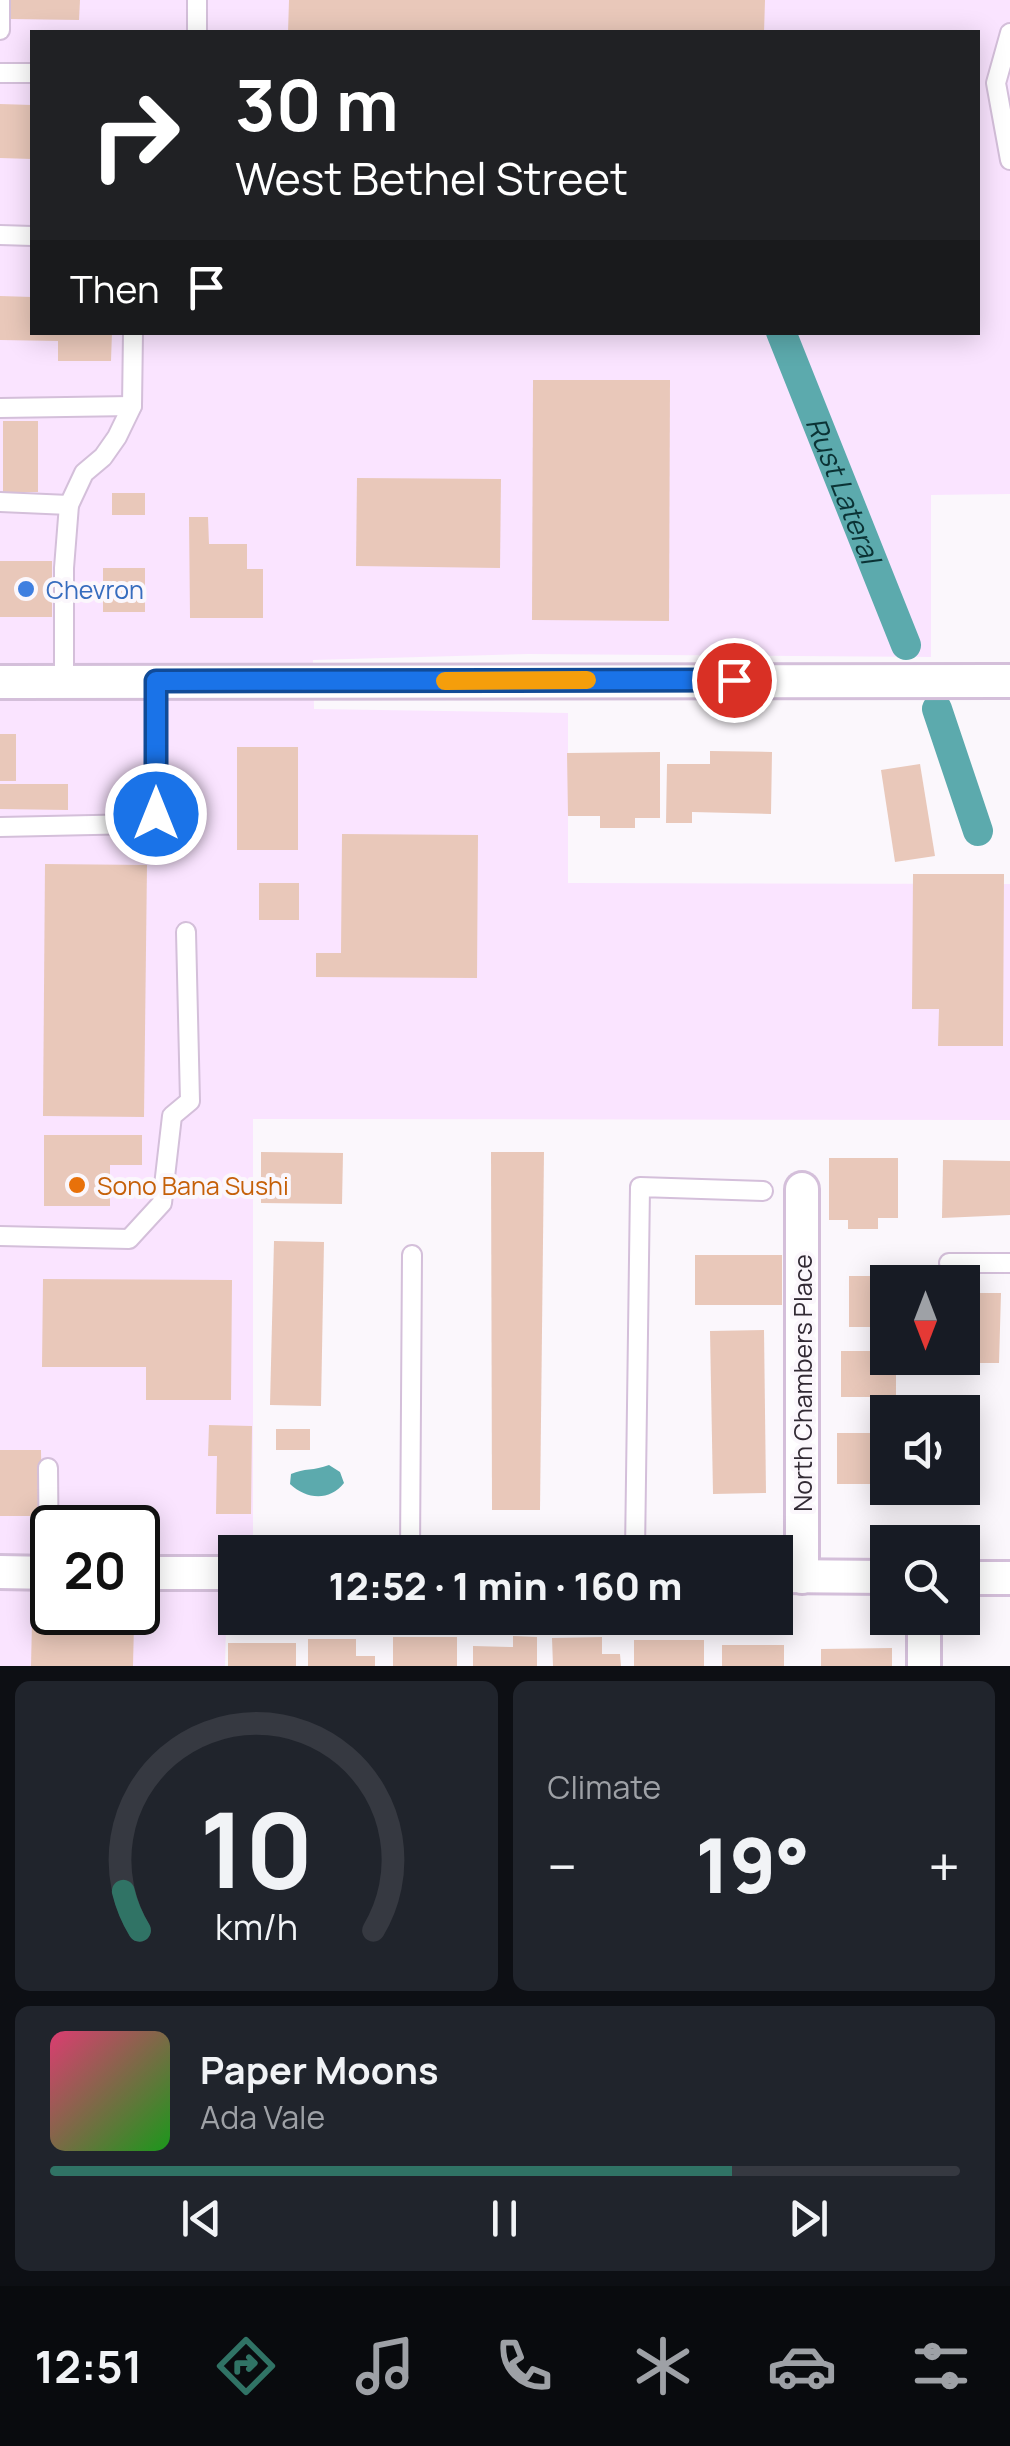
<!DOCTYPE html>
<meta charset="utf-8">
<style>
body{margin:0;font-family:Manrope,sans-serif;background:#20242c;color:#f1f3f6;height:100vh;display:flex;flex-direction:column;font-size:38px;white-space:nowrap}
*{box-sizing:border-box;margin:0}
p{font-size:32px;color:#9ea1a6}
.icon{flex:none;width:55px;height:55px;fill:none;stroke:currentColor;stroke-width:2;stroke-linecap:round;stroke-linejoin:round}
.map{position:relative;height:1666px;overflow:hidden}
.details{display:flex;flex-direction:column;gap:15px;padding:15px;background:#0d0f14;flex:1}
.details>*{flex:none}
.banner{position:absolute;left:30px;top:30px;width:950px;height:305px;border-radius:0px;box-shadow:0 5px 25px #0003;background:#202124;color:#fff;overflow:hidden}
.needle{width:65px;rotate:180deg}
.buttons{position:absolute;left:870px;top:1265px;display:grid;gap:20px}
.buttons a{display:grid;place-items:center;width:110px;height:110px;border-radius:0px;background:#171b24;box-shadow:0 5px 25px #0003;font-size:50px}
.speed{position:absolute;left:30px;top:1505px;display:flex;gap:20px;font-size:50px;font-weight:700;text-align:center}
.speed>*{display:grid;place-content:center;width:130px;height:130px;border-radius:50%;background:#171b24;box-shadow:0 5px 25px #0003;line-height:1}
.speed .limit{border:5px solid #111;border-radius:15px;background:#fff;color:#111}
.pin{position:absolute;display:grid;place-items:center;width:85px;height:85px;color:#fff;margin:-42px;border:5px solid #fff;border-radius:50%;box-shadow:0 2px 10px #0007}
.me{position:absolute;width:110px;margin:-55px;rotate:0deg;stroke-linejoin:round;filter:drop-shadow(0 0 8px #0008)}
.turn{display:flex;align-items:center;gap:35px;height:210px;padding:0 40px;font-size:45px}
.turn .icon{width:130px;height:130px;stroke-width:2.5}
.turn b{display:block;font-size:70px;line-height:85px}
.then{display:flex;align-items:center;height:95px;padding:0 40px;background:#0003;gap:20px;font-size:38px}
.big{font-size:75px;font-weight:800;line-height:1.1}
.details .widget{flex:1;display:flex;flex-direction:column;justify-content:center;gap:15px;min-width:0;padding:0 35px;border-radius:15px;background:#20242c}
.details .dial{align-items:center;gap:0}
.dial svg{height:260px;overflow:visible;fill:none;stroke:#363941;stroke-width:7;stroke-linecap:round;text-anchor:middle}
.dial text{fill:#f1f3f6;stroke:none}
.song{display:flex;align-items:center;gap:30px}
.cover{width:120px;height:120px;border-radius:15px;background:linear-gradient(135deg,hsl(340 70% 55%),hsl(120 70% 35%))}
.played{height:10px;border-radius:5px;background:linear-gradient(90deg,#307365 75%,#363941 75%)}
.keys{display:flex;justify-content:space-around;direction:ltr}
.heat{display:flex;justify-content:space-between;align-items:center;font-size:55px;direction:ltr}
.details .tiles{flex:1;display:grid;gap:15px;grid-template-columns:1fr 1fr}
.widget:last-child{grid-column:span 2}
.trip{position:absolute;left:218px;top:1535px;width:575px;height:100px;border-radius:0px;background:#171b24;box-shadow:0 5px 25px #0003;font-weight:800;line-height:100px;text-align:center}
.tabs{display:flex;height:160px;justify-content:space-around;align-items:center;background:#090b0e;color:#9ea1a6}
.tabs .icon{width:70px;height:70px}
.tabs .active{color:#307365}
.tabs b{font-size:45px;color:#f1f3f6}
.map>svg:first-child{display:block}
.built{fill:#fae4ff;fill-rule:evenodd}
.water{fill:#5caaad}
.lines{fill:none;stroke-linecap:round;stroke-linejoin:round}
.canal{stroke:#5caaad;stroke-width:30}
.building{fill:#e9c8ba}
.service-casing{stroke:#d4bfda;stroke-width:22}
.minor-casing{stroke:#d4bfda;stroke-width:38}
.service{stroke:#fff;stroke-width:18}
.minor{stroke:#fff;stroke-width:32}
.route-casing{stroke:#114b97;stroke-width:25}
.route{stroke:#1a73e8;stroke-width:18}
.slow{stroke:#f59e0b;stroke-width:18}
.shop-dot{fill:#3f7fe0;stroke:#fbf7fc;stroke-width:4}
.food-dot{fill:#e8710a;stroke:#fbf7fc;stroke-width:4}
.labels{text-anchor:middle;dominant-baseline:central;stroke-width:8;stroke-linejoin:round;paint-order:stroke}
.shop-label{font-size:25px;fill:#366cbe;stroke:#fbf7fc;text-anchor:start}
.food-label{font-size:25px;fill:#c56008;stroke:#fbf7fc;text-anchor:start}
.street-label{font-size:25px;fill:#322a34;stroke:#fbf7fc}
.water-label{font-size:28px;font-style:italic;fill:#0b3335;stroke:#fbf7fc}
</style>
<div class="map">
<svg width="1010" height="1666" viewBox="0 0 1010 1666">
<rect width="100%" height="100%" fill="#fbf7fc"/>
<path class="built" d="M 0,0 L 1010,0 L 1010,494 L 931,495 L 931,657 L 528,654 L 313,660 L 314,709 L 568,713 L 568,883 L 1010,884 L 1010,1120 L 253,1119 L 253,1548 L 228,1548 L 225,1666 L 0,1666 ZM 32,32 L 978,32 L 978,332 L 32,332 ZM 52,1528 L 138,1528 L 138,1612 L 52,1612 Z"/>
<path class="water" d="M 329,1465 L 340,1472 L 344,1483 C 329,1502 306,1499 290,1484 L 291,1474 C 304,1468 314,1471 329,1465 Z"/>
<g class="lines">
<g class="canal">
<path id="s1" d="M 781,332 L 906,645"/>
<polyline points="937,709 978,831"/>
</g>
</g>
<g class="building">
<polygon points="10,0 80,0 79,20 10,19"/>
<polygon points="289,0 765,0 764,32 288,32"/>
<polygon points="0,104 32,105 32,159 0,158"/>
<polygon points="0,296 32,297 32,332 112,332 111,361 58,361 58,341 0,340"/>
<polygon points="533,380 670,380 669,621 532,620"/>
<rect x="3" y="421" width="35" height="71"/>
<polygon points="357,478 501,479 500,568 356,566"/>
<rect x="112" y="493" width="33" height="22"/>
<polygon points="189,517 208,517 209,544 247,544 247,569 263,569 263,618 190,618"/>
<rect x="0" y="561" width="52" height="56"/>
<rect x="103" y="568" width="42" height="44"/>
<rect x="0" y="734" width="16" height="47"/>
<rect x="237" y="747" width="61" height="103"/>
<polygon points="710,751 772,752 771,814 692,812 692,823 666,823 667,764 710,764"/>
<polygon points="660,752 660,818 635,818 635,828 600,828 600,816 568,816 567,753"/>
<polygon points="920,764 935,856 895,862 881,770"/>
<polygon points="0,784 68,784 68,810 0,809"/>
<polygon points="342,834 478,835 477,978 316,977 316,953 341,953"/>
<polygon points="45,864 147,865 144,1117 43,1116"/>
<polygon points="913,874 1004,874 1003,1046 938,1046 939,1009 912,1009"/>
<rect x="259" y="883" width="40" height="37"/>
<polygon points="44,1135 142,1135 142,1165 110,1165 110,1206 44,1206"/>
<polygon points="261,1152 343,1153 342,1204 261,1203"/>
<polygon points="491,1152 544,1152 540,1510 492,1510"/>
<polygon points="829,1158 898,1158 898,1218 878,1218 878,1229 848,1229 848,1220 829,1220"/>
<polygon points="943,1160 1010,1161 1010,1215 942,1218"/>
<polygon points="274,1241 324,1242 321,1406 270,1405"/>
<rect x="695" y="1255" width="87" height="50"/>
<rect x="849" y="1276" width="26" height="51"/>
<polygon points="43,1279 232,1280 231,1400 146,1400 146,1367 42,1367"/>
<polygon points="962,1293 1001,1293 999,1363 942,1363 942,1358 962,1358"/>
<polygon points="764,1330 766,1493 713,1494 710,1331"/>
<polygon points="841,1351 888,1351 888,1358 896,1358 896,1397 841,1397"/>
<rect x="962" y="1412" width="18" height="78"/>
<polygon points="209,1425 252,1426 251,1514 216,1514 217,1456 208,1456"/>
<rect x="276" y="1429" width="34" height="21"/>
<rect x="837" y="1433" width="51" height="51"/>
<polygon points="0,1450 41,1450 42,1516 0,1516"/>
<polygon points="32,1622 134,1623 133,1666 31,1666"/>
<polygon points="513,1636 537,1637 537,1666 473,1666 473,1646 513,1647"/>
<rect x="393" y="1637" width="64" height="29"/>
<polygon points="602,1637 602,1654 620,1654 621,1666 553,1666 552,1638"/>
<polygon points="308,1639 356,1639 356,1656 375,1656 375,1666 308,1666"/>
<rect x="634" y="1640" width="70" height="26"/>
<rect x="228" y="1643" width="68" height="23"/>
<rect x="722" y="1645" width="62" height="21"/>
<polygon points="892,1648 892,1666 821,1666 821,1649"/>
</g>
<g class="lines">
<defs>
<g id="service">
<polyline points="197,0 197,32"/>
<polyline points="0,30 0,0"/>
<polyline points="1010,33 996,83 1010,160"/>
<polyline points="0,73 32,73"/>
<polyline points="0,235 32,236"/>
<polyline points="0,408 132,406"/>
<polyline points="0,502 69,505"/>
<polyline points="64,682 64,568 69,505 84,473 103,457 117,437 132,406 133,332"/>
<polyline points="0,827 139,824 153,820 156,814 156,681"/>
<polyline points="0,1236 129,1239 162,1203 172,1116 190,1101 186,932"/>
<polyline points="949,1263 1010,1263"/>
<polyline points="48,1468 49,1573"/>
<polyline points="410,1552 412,1255"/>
<polyline points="635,1552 640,1187 763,1191"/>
</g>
<g id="minor">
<polyline points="0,682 1010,681"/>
<polyline points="802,1189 802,1577"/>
<polyline points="0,1572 52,1573"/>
<polyline points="138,1573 235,1573"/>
<polyline points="775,1576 888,1577"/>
<polyline points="962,1578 1010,1578"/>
<polyline points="924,1618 924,1666"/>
</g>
</defs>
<use href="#service" class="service-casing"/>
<use href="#minor" class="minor-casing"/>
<use href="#service" class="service"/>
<use href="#minor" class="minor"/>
</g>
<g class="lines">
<defs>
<polyline id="route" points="156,814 156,681 734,680"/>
</defs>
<use href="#route" class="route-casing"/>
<use href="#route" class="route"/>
<polyline class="slow" points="445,681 587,680"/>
</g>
<circle class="shop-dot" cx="26" cy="589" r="10"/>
<circle class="food-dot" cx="77" cy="1185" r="10"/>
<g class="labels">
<g class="shop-label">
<text x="46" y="589">Chevron</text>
</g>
<g class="food-label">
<text x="97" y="1185">Sono Bana Sushi</text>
</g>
<g class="street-label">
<text transform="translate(802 1383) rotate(-90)">North Chambers Place</text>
</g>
<g class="water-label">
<text stroke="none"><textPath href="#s1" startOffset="170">Rust Lateral</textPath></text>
</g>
</g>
</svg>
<div class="buttons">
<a><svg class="needle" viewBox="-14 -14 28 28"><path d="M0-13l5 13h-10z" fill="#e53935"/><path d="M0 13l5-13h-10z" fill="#9ea1a6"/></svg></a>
<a><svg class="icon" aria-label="sound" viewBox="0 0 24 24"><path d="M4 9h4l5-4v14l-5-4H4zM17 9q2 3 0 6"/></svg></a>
<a><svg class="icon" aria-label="search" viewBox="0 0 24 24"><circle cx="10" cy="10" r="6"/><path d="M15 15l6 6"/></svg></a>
</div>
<div class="speed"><div class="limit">20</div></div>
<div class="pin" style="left:734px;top:680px;background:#d93025"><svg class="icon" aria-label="arrive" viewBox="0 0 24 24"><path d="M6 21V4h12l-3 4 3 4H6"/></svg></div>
<svg class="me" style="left:156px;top:814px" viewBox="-20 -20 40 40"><circle r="17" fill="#1a73e8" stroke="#fff" stroke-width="3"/><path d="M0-11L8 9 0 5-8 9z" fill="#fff"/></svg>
<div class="trip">12:52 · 1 min · 160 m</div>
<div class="banner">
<div class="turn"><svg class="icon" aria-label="right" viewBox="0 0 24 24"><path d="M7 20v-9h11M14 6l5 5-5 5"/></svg><div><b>30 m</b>West Bethel Street</div></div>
<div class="then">Then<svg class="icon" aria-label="arrive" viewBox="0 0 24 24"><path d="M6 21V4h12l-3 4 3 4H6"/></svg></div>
</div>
</div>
<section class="details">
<div class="tiles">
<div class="widget dial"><svg viewBox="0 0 100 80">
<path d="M14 69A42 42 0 1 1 86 69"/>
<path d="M14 69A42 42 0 0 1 9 57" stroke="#307365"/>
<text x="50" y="56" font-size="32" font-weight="700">10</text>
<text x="50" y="72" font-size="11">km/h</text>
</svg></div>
<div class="widget"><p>Climate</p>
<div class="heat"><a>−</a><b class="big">19°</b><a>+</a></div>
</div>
<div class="widget">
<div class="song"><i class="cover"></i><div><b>Paper Moons</b><p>Ada Vale</p></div></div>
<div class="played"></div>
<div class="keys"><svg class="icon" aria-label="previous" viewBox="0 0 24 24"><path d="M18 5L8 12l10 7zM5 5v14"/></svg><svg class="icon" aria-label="pause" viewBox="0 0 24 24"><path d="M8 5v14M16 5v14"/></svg><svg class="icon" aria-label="next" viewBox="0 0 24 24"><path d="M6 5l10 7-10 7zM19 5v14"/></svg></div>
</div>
</div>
</section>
<nav class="tabs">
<b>12:51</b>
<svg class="icon active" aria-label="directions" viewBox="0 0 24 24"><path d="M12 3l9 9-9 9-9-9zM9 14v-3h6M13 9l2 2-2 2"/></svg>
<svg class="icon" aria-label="music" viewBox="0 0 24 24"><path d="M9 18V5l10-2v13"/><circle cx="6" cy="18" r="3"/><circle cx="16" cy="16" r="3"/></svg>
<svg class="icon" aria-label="phone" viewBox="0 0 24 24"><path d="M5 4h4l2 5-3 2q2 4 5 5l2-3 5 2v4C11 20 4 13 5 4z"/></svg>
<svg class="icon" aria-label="climate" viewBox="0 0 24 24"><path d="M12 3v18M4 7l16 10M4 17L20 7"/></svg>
<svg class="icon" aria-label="car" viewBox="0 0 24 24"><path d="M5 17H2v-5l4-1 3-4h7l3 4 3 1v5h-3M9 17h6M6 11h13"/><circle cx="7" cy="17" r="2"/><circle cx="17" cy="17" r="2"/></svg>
<svg class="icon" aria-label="filters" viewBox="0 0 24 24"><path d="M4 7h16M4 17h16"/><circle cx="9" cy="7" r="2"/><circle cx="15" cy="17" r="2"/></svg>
</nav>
